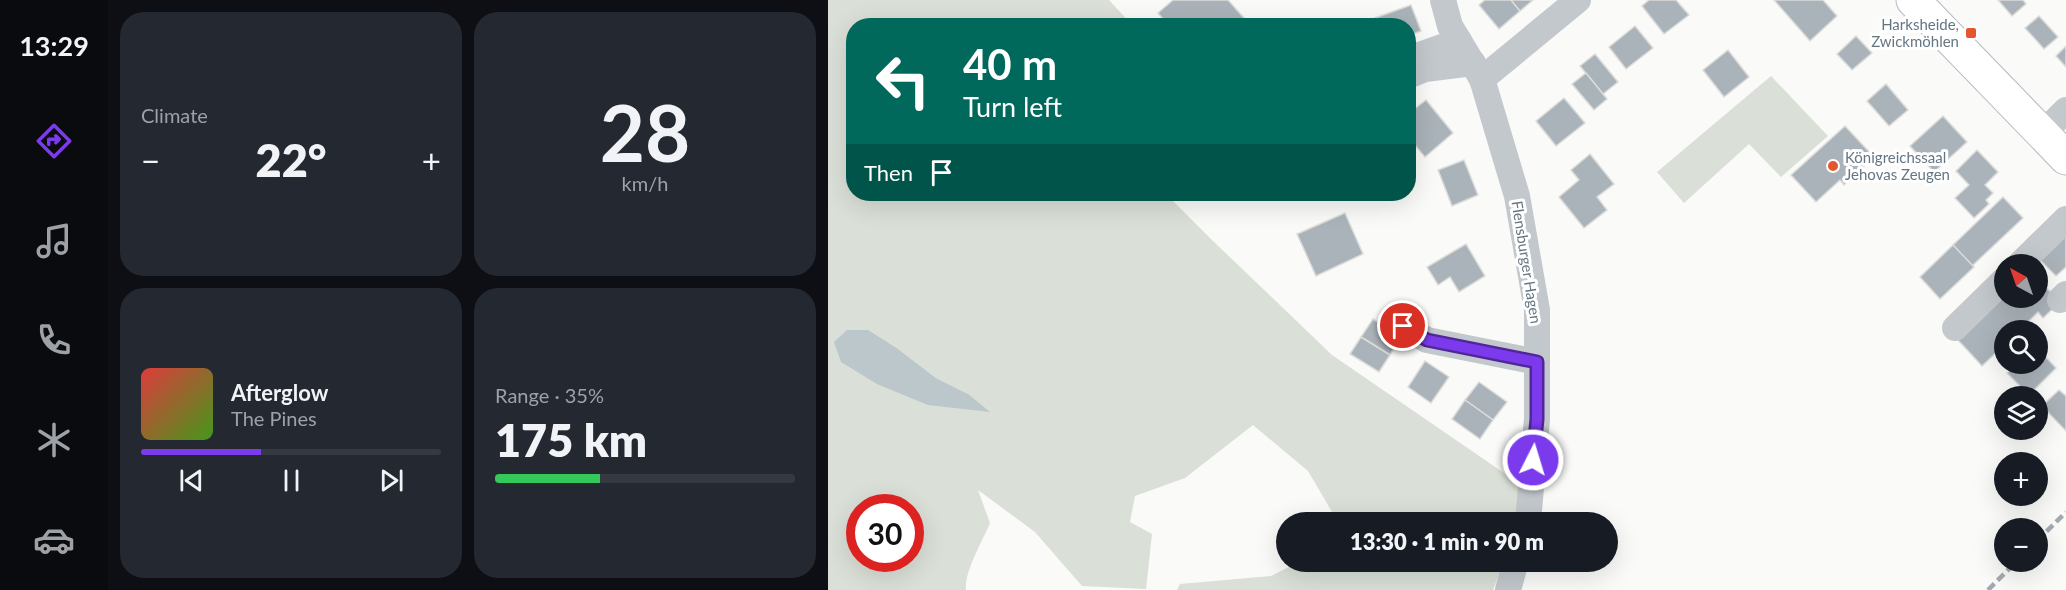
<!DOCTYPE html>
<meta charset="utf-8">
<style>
body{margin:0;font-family:Lato,sans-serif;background:#242831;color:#f1f3f6;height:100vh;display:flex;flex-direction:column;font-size:22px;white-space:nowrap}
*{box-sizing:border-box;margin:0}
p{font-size:20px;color:#9ea1a6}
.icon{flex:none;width:33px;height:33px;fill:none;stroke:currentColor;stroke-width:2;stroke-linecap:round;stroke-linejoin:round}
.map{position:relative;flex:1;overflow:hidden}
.side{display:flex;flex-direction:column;gap:12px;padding:12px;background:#0d0f14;width:720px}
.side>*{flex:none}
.hud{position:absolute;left:18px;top:18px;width:570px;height:183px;border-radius:24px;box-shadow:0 6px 24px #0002;background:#00695c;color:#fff;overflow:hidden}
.needle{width:39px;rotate:320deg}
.buttons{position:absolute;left:1166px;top:254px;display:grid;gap:12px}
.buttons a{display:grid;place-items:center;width:54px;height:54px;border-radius:50%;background:#171b24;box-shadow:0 6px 24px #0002;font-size:30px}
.speed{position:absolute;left:18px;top:494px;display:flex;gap:12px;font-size:30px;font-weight:700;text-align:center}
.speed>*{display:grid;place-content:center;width:78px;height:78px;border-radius:50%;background:#171b24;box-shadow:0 6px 24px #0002;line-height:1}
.speed .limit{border:9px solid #d22;background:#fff;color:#111}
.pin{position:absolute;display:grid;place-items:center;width:51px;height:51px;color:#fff;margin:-26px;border:3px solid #fff;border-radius:50%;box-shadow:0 2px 6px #0007}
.me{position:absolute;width:66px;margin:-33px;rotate:5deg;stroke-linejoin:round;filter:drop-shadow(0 0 4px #0008)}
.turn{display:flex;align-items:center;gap:21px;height:126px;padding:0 18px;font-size:27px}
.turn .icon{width:78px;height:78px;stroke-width:2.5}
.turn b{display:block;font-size:42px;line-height:51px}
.then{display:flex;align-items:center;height:57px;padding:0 18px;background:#0003;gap:12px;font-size:22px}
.big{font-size:45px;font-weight:800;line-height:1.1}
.side .widget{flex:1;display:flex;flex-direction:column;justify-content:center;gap:9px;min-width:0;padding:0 21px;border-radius:24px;background:#242831}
.side .dial{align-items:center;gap:0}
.dial b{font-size:78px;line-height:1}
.song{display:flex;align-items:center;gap:18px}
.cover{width:72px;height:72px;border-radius:9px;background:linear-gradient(135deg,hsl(0 70% 55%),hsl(100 70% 35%))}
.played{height:6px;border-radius:3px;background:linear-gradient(90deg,#7c3aed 40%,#363941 40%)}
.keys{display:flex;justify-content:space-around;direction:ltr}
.heat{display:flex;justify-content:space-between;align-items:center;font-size:33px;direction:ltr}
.charge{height:9px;border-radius:4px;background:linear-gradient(90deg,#34c759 35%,#363941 0)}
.side .tiles{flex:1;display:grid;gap:12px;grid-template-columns:repeat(2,1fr)}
.trip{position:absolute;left:448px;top:512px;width:342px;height:60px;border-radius:30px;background:#171b24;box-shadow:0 6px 24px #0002;font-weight:800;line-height:60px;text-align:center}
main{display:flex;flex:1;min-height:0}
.menu{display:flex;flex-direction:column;width:108px;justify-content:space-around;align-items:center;background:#090b0e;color:#9ea1a6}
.menu .icon{width:42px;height:42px}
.menu .selected{color:#7c3aed}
.menu b{font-size:27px;color:#f1f3f6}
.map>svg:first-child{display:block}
.green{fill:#dadfd7;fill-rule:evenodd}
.water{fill:#bbc7cb}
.building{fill:#aab3b9;stroke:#dcdcda;stroke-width:1.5}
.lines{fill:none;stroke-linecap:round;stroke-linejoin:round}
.major-casing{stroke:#b5babe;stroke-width:35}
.minor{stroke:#c3c8cc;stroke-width:26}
.major{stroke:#fff;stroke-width:33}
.rail{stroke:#a2aab0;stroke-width:4.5;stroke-dasharray:9 4.5;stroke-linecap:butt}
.route-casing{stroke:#51269a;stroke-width:15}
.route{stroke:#7c3aed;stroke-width:10}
.poi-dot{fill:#e4572e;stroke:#fff;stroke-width:2}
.labels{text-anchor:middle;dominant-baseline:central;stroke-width:6;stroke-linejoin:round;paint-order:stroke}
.poi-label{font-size:15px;fill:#657683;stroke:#fff;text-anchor:end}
.street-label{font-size:15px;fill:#657683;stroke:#fff}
</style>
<main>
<nav class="menu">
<b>13:29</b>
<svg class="icon selected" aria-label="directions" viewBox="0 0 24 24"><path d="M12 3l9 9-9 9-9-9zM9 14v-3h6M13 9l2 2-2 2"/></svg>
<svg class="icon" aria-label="music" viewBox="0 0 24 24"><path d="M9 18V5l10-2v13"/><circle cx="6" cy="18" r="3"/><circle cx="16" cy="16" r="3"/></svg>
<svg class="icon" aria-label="phone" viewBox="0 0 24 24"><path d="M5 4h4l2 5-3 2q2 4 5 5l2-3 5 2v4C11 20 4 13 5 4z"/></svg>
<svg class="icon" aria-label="climate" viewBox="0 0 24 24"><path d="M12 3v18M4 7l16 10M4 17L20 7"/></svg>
<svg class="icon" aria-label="car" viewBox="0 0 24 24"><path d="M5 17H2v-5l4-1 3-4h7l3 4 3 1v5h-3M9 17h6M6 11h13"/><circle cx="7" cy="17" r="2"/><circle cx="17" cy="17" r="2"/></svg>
</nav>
<section class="side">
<div class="tiles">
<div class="widget"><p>Climate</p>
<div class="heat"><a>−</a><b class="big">22°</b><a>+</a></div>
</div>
<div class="widget dial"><b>28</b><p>km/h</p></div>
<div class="widget">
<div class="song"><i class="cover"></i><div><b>Afterglow</b><p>The Pines</p></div></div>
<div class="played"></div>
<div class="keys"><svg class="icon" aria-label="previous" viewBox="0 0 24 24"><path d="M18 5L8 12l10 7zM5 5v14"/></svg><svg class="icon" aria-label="pause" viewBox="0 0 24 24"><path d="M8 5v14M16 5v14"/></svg><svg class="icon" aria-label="next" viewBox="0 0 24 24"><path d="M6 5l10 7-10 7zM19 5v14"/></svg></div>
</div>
<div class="widget"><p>Range · 35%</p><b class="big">175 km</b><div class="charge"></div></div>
</div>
</section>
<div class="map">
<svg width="1238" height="590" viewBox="0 0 1238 590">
<rect width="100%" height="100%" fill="#fafaf8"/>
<g class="green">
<path d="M 0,0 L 281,0 L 304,25 L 26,26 L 26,194 L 338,194 L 385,241 L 504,355 L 692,484 L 688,522 L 510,522 L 480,471 L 425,425 L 357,478 L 307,496 L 302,522 L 324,534 L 318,589 L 254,586 L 207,532 L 150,490 L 162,523 C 155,540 136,572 138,590 L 0,590 ZM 6,342 L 70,349 L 108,378 L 140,394 ZM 32,507 L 82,507 L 82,558 L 32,558 Z"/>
<polygon points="943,76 1000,136 953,177 921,144 856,203 829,172"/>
<polygon points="473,561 676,561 665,590 349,590 352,584 443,576"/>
</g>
<polygon class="water" points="19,330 40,330 70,349 108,378 140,394 162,412 100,405 49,384 13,362 6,342"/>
<g class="building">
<polygon points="345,0 400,0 423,26 341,26 330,13"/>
<polygon points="657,0 683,0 692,11 671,29 651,5"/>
<polygon points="683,0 705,0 692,11"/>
<polygon points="821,0 848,0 861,15 836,34 814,6"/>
<polygon points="946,0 995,0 1009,16 982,41"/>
<polygon points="1170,0 1195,0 1198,4 1184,16"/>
<polygon points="583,5 593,31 580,36 580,26 550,26 547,18"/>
<polygon points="1211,16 1230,37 1216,49 1197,28"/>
<polygon points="807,26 825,48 798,69 781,47"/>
<polygon points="1028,36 1044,53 1024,70 1009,54"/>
<polygon points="1238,46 1238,67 1228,56"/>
<polygon points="900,50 921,77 896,97 875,70"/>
<polygon points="767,54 790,82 775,94 752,66"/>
<polygon points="758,73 779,99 766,110 744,84"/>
<polygon points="1058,84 1080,110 1061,126 1039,101"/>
<polygon points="736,98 757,123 728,146 708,121"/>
<polygon points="598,100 625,133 597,157 580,137 580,114"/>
<polygon points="1115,116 1139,142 1106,172 1082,146"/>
<polygon points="1017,126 1046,157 1016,185 1012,180 988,202 963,175"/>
<polygon points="1149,150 1170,172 1157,185 1165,193 1158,200 1161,204 1146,218 1127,198 1141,185 1128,171"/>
<polygon points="762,154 786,184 769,197 779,210 756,228 731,197 751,180 743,170"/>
<polygon points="636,160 650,195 624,206 610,170"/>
<polygon points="1175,197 1195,218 1144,266 1125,245"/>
<polygon points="517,213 535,254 488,276 469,234"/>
<polygon points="1238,232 1238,267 1228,276 1210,258"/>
<polygon points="638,244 657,276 631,292 622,277 610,285 599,267"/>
<polygon points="1125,245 1146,267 1112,299 1092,277"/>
<polygon points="1209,278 1232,302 1215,318 1210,312 1192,330 1176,330 1176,345 1154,366 1129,339 1176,297 1209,297"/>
<polygon points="545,319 573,337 562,355 533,337"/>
<polygon points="533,337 562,355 551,372 522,354"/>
<polygon points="1209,348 1228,368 1201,395 1179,373 1190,363 1209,363"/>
<polygon points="597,361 621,377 603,403 580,387"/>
<polygon points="651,382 679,402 665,420 637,400"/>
<polygon points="1231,390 1238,396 1238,431 1214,406"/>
<polygon points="637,400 665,420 652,439 624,419"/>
</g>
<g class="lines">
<defs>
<polyline id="major" points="1085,0 1238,158"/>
</defs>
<use href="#major" class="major-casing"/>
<g class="minor">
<polyline points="615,0 622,26 654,79 689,196 709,310 709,419 700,522"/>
<polyline points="580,59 631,41"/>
<polyline points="580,76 597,69 645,63"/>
<polyline points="654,79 750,0"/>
<polyline points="1214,134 1238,110"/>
<polyline points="1192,264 1238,219"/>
<polyline points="1232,300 1238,294"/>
<polyline points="575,326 599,340 709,362"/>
<polyline points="1127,328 1176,280"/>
<polyline points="680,590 688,561"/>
</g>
<use href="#major" class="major"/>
<g class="rail">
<polyline points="1209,541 1238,512"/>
<polyline points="1160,590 1189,561"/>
</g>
</g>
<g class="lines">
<defs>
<polyline id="route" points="575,326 599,340 709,362 709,419 705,460"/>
</defs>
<use href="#route" class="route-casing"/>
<use href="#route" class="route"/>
</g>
<g class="poi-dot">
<rect x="1137" y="27" width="12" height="12" rx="3"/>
<circle cx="1005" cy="166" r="6"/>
</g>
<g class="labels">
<g class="poi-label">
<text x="1131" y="24">Harksheide,<tspan x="1131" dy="17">Zwickmöhlen</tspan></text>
<text x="1017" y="157" text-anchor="start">Königreichssaal<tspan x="1017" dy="17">Jehovas Zeugen</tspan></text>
</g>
<g class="street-label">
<text transform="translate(699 262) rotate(81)">Flensburger Hagen</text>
</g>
</g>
</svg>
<div class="buttons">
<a><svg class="needle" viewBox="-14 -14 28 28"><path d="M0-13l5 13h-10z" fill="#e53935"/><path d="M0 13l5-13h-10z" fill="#9ea1a6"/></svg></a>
<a><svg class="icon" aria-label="search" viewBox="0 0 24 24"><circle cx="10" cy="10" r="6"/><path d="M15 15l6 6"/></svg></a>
<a><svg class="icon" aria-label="layers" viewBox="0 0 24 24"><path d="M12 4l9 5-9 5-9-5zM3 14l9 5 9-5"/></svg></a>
<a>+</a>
<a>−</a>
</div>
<div class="speed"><div class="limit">30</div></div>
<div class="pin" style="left:575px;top:326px;background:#d93025"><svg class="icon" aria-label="arrive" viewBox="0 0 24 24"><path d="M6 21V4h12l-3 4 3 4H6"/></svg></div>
<svg class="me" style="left:705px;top:460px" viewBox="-20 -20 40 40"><circle r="17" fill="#7c3aed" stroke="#fff" stroke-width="3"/><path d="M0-11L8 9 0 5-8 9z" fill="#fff"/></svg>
<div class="trip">13:30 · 1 min · 90 m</div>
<div class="hud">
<div class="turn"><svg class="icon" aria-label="left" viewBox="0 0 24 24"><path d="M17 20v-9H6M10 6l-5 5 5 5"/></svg><div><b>40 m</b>Turn left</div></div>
<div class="then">Then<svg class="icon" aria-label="arrive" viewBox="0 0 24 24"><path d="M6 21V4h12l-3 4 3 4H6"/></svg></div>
</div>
</div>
</main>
